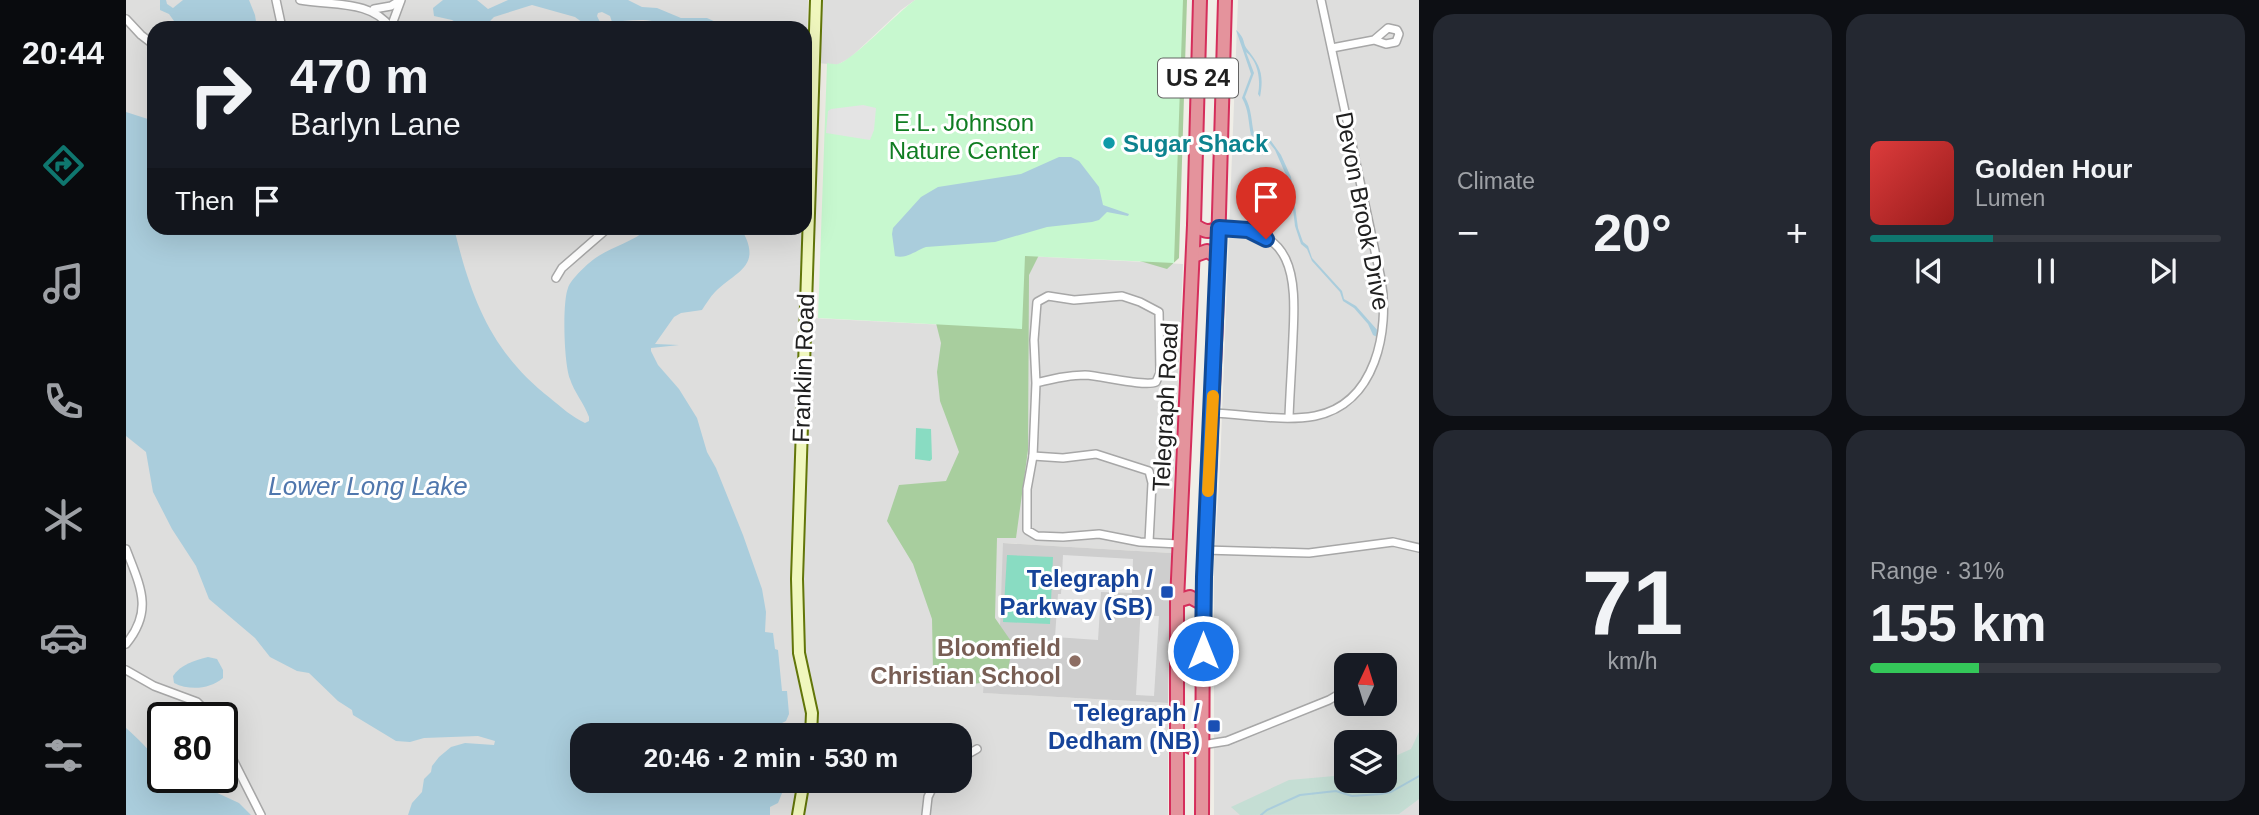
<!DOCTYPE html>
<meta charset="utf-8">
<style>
body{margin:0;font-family:Arial,sans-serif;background:#242831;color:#f1f3f6;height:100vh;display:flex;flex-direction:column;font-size:26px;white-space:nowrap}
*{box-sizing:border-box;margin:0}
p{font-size:23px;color:#9ea1a6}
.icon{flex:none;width:38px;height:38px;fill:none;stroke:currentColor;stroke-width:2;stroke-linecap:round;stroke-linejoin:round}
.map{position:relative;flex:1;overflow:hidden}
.details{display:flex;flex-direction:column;gap:14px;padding:14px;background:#0d0f14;width:840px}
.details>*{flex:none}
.hud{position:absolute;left:21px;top:21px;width:665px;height:214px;border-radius:21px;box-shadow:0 7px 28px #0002;background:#171b24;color:#f1f3f6;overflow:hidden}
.needle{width:46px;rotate:4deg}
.controls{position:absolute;left:1208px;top:653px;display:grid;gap:14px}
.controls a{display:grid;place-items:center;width:63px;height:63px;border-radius:14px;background:#171b24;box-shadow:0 7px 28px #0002;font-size:35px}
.speed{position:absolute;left:21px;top:702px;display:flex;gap:14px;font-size:35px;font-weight:700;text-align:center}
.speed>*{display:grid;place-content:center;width:91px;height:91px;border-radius:50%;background:#171b24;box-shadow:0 7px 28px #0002;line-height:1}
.speed .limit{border:4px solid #111;border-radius:10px;background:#fff;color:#111}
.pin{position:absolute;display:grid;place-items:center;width:60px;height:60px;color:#fff;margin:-72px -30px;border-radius:50% 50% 50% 0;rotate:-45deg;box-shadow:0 0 7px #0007}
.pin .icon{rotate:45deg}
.me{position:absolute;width:77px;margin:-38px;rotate:0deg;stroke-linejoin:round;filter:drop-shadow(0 0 5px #0008)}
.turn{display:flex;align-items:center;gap:24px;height:147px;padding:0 28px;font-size:32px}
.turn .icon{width:91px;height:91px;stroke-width:2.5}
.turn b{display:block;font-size:49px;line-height:60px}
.then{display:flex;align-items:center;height:66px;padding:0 28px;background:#0003;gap:14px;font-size:26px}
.big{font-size:52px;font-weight:600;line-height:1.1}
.details .tile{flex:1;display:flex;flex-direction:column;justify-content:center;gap:10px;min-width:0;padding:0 24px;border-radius:21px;background:#242831}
.details .dial{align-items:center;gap:0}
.dial b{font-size:91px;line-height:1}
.song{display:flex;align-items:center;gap:21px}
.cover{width:84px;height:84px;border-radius:10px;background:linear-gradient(135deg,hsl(0 70% 55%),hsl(0 70% 35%))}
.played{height:7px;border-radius:4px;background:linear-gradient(90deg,#0f766e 35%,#363941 35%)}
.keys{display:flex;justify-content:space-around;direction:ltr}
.heat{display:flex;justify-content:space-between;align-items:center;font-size:38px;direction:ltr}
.charge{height:10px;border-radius:5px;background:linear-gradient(90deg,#34c759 31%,#363941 0)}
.details .tiles{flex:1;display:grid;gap:14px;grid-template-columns:repeat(2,1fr)}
.trip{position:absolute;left:444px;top:723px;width:402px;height:70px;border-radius:21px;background:#171b24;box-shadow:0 7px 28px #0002;font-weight:600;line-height:70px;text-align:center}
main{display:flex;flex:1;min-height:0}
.tab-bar{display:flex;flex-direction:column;width:126px;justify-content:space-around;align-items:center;background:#090b0e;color:#9ea1a6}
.tab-bar .icon{width:49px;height:49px}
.tab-bar .on{color:#0f766e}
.tab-bar b{font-size:32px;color:#f1f3f6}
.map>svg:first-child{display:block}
.residential{fill:#dededd;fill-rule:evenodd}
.religious{fill:#cecece}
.forest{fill:#a8ce9e}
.wetland{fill:#c5ded4}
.park{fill:#c7f8cf}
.pitch{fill:#89dcc2}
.parking{fill:#e4e4e4}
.water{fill:#aacddc}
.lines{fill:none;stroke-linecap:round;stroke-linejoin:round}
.stream{stroke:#aacddc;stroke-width:2}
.street-casing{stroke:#a7a7a7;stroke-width:10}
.secondary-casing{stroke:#627609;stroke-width:14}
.highway-casing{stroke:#d52e5b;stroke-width:16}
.street{stroke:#fff;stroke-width:7}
.secondary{stroke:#f0f7be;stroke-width:10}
.highway{stroke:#e4939c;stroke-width:12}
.route-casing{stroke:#114b97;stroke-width:18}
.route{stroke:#1a73e8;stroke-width:12}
.slow{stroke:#f59e0b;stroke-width:12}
.culture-dot{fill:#0f9aa8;stroke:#fff;stroke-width:2.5}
.transit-dot{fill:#1a4fb4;stroke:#fff;stroke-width:2.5}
.education-dot{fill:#8d6e63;stroke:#fff;stroke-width:2.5}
.labels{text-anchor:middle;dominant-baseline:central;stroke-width:6;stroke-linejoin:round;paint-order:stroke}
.shield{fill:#fff;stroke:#636363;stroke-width:2}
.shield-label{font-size:23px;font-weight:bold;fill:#202020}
.park-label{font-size:24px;fill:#107d22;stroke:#fff}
.culture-label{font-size:24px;font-weight:bold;fill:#0d838f;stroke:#fff;text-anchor:start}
.street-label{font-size:24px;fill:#202020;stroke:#fff}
.transit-label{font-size:24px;font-weight:bold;fill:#164399;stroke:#fff;text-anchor:end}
.education-label{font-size:24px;font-weight:bold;fill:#785e54;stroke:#fff;text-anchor:end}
.water-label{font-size:26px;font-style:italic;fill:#5077ad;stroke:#fff}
</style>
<main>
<nav class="tab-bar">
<b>20:44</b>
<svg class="icon on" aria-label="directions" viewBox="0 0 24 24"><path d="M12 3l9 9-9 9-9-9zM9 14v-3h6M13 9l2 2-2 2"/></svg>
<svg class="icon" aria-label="music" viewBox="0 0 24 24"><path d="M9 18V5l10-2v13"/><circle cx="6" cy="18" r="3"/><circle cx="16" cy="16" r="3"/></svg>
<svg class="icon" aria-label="phone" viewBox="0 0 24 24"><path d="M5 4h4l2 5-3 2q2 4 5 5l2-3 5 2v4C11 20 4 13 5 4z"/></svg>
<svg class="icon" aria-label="climate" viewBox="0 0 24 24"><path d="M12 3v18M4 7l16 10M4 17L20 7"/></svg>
<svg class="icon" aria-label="car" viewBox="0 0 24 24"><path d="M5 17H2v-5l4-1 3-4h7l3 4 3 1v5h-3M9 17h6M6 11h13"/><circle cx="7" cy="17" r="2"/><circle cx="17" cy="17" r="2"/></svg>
<svg class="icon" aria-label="filters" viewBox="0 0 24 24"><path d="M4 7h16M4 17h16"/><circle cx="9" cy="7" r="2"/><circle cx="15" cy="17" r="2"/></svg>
</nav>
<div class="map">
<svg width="1293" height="815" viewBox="0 0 1293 815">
<rect width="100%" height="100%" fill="#f0eee7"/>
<g class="residential">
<polygon points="0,0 682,0 679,116 679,28 28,28 28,164 0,163"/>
<polygon points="694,0 789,0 775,10 724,58 711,65 692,63"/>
<path d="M 1112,0 L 1293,0 L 1293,815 L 1088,815 L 1088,564 L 1094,466 ZM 1220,665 L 1258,665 L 1258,704 L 1220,704 ZM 1220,742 L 1258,742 L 1258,780 L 1220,780 Z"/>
<path d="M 241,228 L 676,228 L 667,569 L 682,735 L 457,735 L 457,780 L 675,781 L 669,815 L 0,815 L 0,335 ZM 37,718 L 96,718 L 96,777 L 37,777 Z"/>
<polygon points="899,256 1057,264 1045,553 878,543 874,626 858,693 1042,703 1042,815 676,815 682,781 835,780 835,735 689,735 679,667 674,601 685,318 896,329"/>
</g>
<polygon class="religious" points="877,543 1045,553 1042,703 857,693 863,625 874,625"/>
<path class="forest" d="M 981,0 L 1061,0 L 1053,258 L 1041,269 L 990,254 L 915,251 L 903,275 L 902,450 L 890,538 L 871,538 L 869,618 L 887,644 L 881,675 C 850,684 835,693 807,671 L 806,619 L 787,564 L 761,521 L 773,485 L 820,481 L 833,452 L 814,401 L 811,372 L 815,343 L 808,315 Z"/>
<polygon class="wetland" points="1293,732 1293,799 1273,814 1114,815 1105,807 1163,780 1220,775 1220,780 1258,780 1258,761 1285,749"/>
<path class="park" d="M 789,0 L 1057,0 L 1048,263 L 899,256 L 896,329 L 692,318 L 701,63 C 702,63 710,65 712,64 C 726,61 772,12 789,0 Z"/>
<g class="pitch">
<polygon points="790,428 805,429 806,459 804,461 789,459"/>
<polygon points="881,555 927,557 924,624 877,622"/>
</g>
<g class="parking">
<polygon points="737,105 750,108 748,130 744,140 700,133 702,111 705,109"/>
<polygon points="937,555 1007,559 1006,593 975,592 972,640 929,637 932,594 935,594"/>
<polygon points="1015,605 1026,605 1025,616 1033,616 1028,696 1010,695"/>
</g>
<g class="water">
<polygon points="34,0 40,0 41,4 47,8 57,0 123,0 129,15 131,28 53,28 43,14 34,10"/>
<path d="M 317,0 L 351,0 L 362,9 L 382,0 L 502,0 L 516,7 L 531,8 L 555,18 L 581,18 L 603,28 L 541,28 C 527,16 503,21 486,22 L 484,16 L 476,12 L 472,13 L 471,16 L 477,28 L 464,28 L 449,17 L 406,5 L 368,17 L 357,28 L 340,28 L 326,20 L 308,16 L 307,8 Z"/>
<path d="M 1110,30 C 1120,39 1116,42 1121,49 C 1135,66 1138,75 1134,97 L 1132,94 C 1135,80 1132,61 1120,52 L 1128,73 L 1119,97 C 1126,110 1125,120 1128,134 L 1132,137 L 1143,138 L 1155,155 L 1165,177 L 1172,228 L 1177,242 L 1182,246 L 1186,258 L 1216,291 L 1218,299 L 1230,306 L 1253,332 L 1251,337 L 1247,335 L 1242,324 L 1228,308 L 1217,301 L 1214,292 L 1186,261 L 1181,249 L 1175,244 L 1169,226 L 1164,184 L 1149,150 L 1141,140 L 1132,140 L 1125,135 C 1122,121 1123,110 1116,98 L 1125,74 Z"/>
<path d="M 0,112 L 28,121 L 28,228 L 328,228 C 345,298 365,352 424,398 C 435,407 446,417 459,423 L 463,421 L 463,417 C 458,403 448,392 444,379 C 438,364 436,303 442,288 C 444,280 464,261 471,257 C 487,246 508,242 522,228 L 581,228 L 594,235 L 609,230 L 618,234 C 635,267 609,272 589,292 C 584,297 580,304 576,310 L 555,313 L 548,317 L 529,344 L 553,345 L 525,348 L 525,351 L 532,365 L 553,389 L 571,418 L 581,452 L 590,468 L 617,535 L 636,589 L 640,612 L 639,632 L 647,633 L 649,649 L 652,650 L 656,691 L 661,691 L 663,714 L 660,721 L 654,724 L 654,735 L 457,735 L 457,780 L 661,781 L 652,803 L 644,807 L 644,815 L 282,815 L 286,803 L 296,792 L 298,779 L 305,772 L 306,766 L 313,757 L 325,747 L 339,743 L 368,745 L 369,741 L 352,736 L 298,738 L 284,742 L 270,741 L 227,715 L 226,710 L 212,701 L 183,673 L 171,671 L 144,657 L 129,638 L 83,599 L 70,566 L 46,529 L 27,492 L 20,452 L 0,436 Z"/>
<path d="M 933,157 L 945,157 L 953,161 L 973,187 L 977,205 L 1003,214 L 1002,216 L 981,212 L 973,220 L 966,222 L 921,227 L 869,242 L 800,247 C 789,251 781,259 769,256 L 766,234 L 767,228 L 795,197 L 812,187 L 895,174 Z"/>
<path d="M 82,657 L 91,659 L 97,670 L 97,678 C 84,689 64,691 48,683 L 47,676 C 54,665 69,660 82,657 Z"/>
<path d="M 0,728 C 13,740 35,759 37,777 L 87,791 L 113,803 L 125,815 L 0,815 Z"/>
</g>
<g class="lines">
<polyline class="stream" points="1135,815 1141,810 1174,795 1210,791 1226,796 1255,794 1265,792 1293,776"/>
<defs>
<g id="street">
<polyline points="150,0 156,28"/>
<path d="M 174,0 C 207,6 246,0 265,28"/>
<polyline points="248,9 265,6 273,1"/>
<polyline points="0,19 15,35 28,45"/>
<polyline points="265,27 275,0"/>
<polyline points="1206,48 1248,40 1260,44 1270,42 1273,34 1271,30 1262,28 1248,40"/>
<path d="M 1093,227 C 1169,227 1170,276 1167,336 C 1166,363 1164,390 1163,417"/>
<polyline points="430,278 436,268 482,228"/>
<path d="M 910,383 C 926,379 942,375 959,375 C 976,376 1019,387 1030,382 L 1034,373 L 1033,312 L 1014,302 L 996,296 L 948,300 L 922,296 L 911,302 L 908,340 L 910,383 L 907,456 L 901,489 L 901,530 L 911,536 L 937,537 L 973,534 L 1014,542 L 1053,544"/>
<path d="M 1086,413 C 1119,414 1156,422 1189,416 C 1250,404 1264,330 1255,279 L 1195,0"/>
<polyline points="907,456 937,458 970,454 1023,471 1026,483 1023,542"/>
<path d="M 0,549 C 14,586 28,610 0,644"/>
<polyline points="1079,550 1183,553 1267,542 1293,548"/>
<polyline points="0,670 28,686 71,702 87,718"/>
<polyline points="96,738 135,815"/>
<polyline points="1076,745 1101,741 1203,700 1220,690"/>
<polyline points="835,758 851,749"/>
<polyline points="800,815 802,797 810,780"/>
</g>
<g id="secondary">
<polyline points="685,735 686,713 673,653 671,579 690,0"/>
<polyline points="672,815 678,780"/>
</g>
<g id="highway">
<path d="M 1068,225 C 1078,231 1082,234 1093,227"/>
<polyline points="1067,256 1081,251 1092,257"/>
<polyline points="1051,601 1064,597 1077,604"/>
<polyline points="1051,740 1065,747 1076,745"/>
<polyline points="1051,815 1051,601 1068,225 1074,0"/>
<polyline points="1076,815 1077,604 1090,321 1099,0"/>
</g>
</defs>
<use href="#street" class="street-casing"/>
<use href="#secondary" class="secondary-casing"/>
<use href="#highway" class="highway-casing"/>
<use href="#street" class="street"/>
<use href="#secondary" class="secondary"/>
<use href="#highway" class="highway"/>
</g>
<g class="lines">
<defs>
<polyline id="route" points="1077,651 1078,577 1093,228 1122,230 1140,239"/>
</defs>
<use href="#route" class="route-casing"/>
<use href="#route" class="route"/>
<polyline class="slow" points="1082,491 1087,396"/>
</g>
<circle class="culture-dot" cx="983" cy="143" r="7"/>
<g class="transit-dot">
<rect x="1034" y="585" width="14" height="14" rx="3.5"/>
<rect x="1081" y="719" width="14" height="14" rx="3.5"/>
</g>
<circle class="education-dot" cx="949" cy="661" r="7"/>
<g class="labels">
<rect class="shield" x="1032" y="58.5" width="80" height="39" rx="5"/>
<g class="shield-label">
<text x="1072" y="78">US 24</text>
</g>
<g class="park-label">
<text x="838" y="122">E.L. Johnson<tspan x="838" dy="28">Nature Center</tspan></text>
</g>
<g class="culture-label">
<text x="997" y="143">Sugar Shack</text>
</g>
<g class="street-label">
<text transform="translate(1237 211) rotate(79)">Devon Brook Drive</text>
<text transform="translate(677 368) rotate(-88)">Franklin Road</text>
<text transform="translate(1039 407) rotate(-87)">Telegraph Road</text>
</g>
<g class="transit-label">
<text x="1027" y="578">Telegraph /<tspan x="1027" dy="28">Parkway (SB)</tspan></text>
<text x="1074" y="712">Telegraph /<tspan x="1074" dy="28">Dedham (NB)</tspan></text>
</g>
<g class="education-label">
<text x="935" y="647">Bloomfield<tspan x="935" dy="28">Christian School</tspan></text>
</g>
<g class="water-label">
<text x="242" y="486">Lower Long Lake</text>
</g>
</g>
</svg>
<div class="controls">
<a><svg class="needle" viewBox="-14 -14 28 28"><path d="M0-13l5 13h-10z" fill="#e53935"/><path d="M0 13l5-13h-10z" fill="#9ea1a6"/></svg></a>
<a><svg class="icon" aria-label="layers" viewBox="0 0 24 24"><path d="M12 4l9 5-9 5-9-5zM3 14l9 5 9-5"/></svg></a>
</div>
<div class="speed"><div class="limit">80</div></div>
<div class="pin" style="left:1140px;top:239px;background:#d93025"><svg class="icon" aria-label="arrive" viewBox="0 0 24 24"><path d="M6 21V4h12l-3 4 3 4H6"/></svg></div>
<svg class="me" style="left:1077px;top:651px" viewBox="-20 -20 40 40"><circle r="17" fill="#1a73e8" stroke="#fff" stroke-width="3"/><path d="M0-11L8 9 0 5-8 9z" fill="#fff"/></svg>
<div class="trip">20:46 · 2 min · 530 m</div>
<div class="hud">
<div class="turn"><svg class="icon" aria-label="right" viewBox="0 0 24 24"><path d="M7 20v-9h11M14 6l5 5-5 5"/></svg><div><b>470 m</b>Barlyn Lane</div></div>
<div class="then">Then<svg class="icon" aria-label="arrive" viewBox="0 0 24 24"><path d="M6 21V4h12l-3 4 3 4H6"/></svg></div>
</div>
</div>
<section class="details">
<div class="tiles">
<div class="tile"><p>Climate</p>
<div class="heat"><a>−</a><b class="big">20°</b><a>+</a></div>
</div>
<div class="tile">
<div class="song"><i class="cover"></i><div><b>Golden Hour</b><p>Lumen</p></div></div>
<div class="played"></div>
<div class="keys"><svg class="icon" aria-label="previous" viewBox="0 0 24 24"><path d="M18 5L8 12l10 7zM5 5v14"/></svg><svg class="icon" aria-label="pause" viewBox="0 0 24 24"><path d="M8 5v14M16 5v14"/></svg><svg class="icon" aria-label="next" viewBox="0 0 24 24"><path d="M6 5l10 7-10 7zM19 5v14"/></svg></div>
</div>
<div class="tile dial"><b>71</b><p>km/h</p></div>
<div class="tile"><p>Range · 31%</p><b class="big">155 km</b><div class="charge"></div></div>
</div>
</section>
</main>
